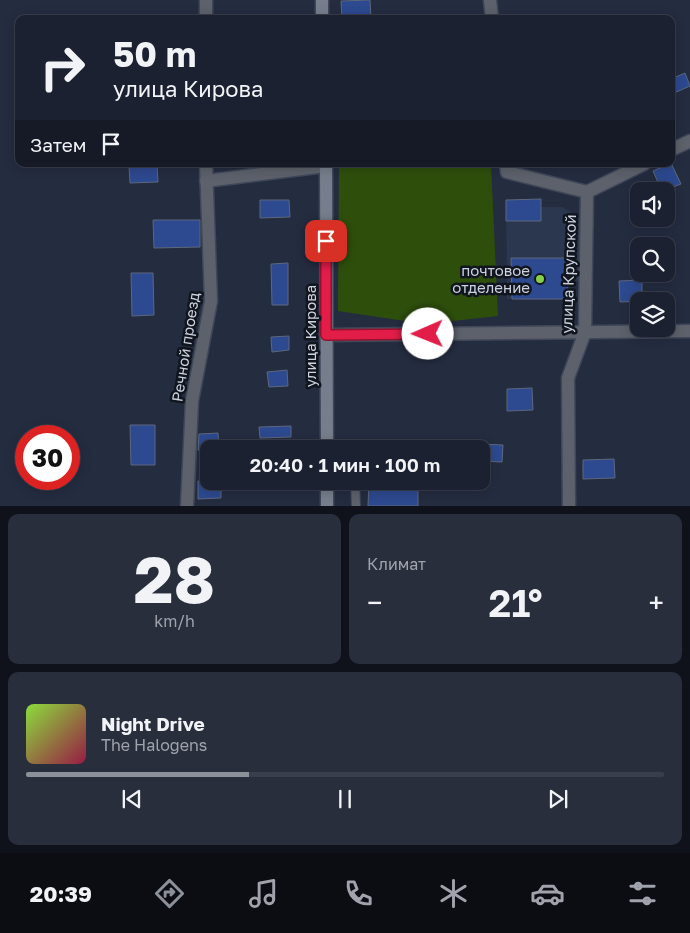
<!DOCTYPE html>
<html lang="ru">
<meta charset="utf-8">
<style>
body{margin:0;font-family:"Golos Text",sans-serif;background:#282e3c;color:#f1f3f6;height:100vh;display:flex;flex-direction:column;font-size:19px;white-space:nowrap}
*{box-sizing:border-box;margin:0}
p{font-size:16px;color:#a0a3ab}
.icon{flex:none;width:28px;height:28px;fill:none;stroke:currentColor;stroke-width:2;stroke-linecap:round;stroke-linejoin:round}
.map{position:relative;height:506px;overflow:hidden}
.side{display:flex;flex-direction:column;gap:8px;padding:8px;background:#0f121a;flex:1}
.side>*{flex:none}
.banner{position:absolute;left:15px;top:15px;width:660px;height:152px;border-radius:10px;box-shadow:0 2px 12px #0003,0 0 0 1px #393e4c;background:#1b2130;color:#f1f3f6;overflow:hidden}
.buttons{position:absolute;left:630px;top:182px;display:grid;gap:10px}
.buttons a{display:grid;place-items:center;width:45px;height:45px;border-radius:10px;background:#1b2130;box-shadow:0 2px 12px #0003,0 0 0 1px #393e4c;font-size:25px}
.speed{position:absolute;left:15px;top:425px;display:flex;gap:10px;font-size:25px;font-weight:700;text-align:center}
.speed>*{display:grid;place-content:center;width:65px;height:65px;border-radius:50%;background:#1b2130;box-shadow:0 2px 12px #0003,0 0 0 1px #393e4c;line-height:1}
.speed .limit{border:8px solid #d22;background:#fff;color:#111}
.pin{position:absolute;display:grid;place-items:center;width:42px;height:42px;color:#fff;margin:-21px;border-radius:10px;box-shadow:0 2px 8px #0006}
.me{position:absolute;width:55px;margin:-28px;rotate:269deg;stroke-linejoin:round;filter:drop-shadow(0 0 4px #0008)}
.turn{display:flex;align-items:center;gap:18px;height:105px;padding:0 15px;font-size:22px}
.turn .icon{width:65px;height:65px;stroke-width:2.5}
.turn b{display:block;font-size:35px;line-height:42px}
.then{display:flex;align-items:center;height:48px;padding:0 15px;background:#0003;gap:10px;font-size:19px}
.big{font-size:38px;font-weight:600;line-height:1.1}
.side .tile{flex:1;display:flex;flex-direction:column;justify-content:center;gap:8px;min-width:0;padding:0 18px;border-radius:10px;background:#282e3c}
.side .dial{align-items:center;gap:0}
.dial b{font-size:65px;line-height:1}
.song{display:flex;align-items:center;gap:15px}
.cover{width:60px;height:60px;border-radius:8px;background:linear-gradient(135deg,hsl(90 70% 55%),hsl(340 70% 35%))}
.played{height:5px;border-radius:2px;background:linear-gradient(90deg,#8c9099 35%,#393e4c 35%)}
.keys{display:flex;justify-content:space-around;direction:ltr}
.heat{display:flex;justify-content:space-between;align-items:center;font-size:28px;direction:ltr}
.side .tiles{flex:1;display:grid;gap:8px;grid-template-columns:1fr 1fr}
.tile:last-child{grid-column:span 2}
.trip{position:absolute;left:200px;top:440px;width:290px;height:50px;border-radius:10px;background:#1b2130;box-shadow:0 2px 12px #0003,0 0 0 1px #393e4c;font-weight:600;line-height:50px;text-align:center}
.dock{display:flex;height:80px;justify-content:space-around;align-items:center;background:#0b0d13;color:#a0a3ab}
.dock .icon{width:35px;height:35px}
.dock .selected{color:#8c9099}
.dock b{font-size:22px;color:#f1f3f6}
.map>svg:first-child{display:block}
.built{fill:#2b364f}
.green{fill:#2e4f0c}
.building{fill:#2d498f;stroke:#5d677d}
.lines{fill:none;stroke-linecap:round;stroke-linejoin:round}
.lane-casing{stroke:#3f4759;stroke-width:10}
.street-casing{stroke:#3f4759;stroke-width:15}
.secondary-casing{stroke:#3f4759;stroke-width:15}
.lane{stroke:#5c616b;stroke-width:8}
.street{stroke:#5c616b;stroke-width:12}
.secondary{stroke:#767e8d;stroke-width:12}
.route-casing{stroke:#92132f;stroke-width:12}
.route{stroke:#e11d48;stroke-width:9}
.poi-dot{fill:#88cf49;stroke:#11151e;stroke-width:2}
.labels{text-anchor:middle;dominant-baseline:central;stroke-width:5;stroke-linejoin:round;paint-order:stroke}
.poi-label{font-size:15px;fill:#ccd2df;stroke:#11151e;text-anchor:end}
.street-label{font-size:15px;fill:#ccd2df;stroke:#11151e}
</style>
<div class="map">
<svg width="690" height="506" viewBox="0 0 690 506">
<rect width="100%" height="100%" fill="#242c40"/>
<polygon class="built" points="541,199 541,207 562,207 579,217 581,281 567,282 568,299 507,299 506,200"/>
<polygon class="green" points="339,164 491,164 498,316 425,324 338,311"/>
<g class="building">
<polygon points="370,0 371,19 342,19 341,1"/>
<polygon points="685,73 690,86 674,93 671,79"/>
<polygon points="671,163 681,184 662,191 653,171"/>
<polygon points="157,165 158,182 130,183 129,166"/>
<polygon points="541,199 541,221 506,221 506,200"/>
<polygon points="260,200 289,200 290,217 260,218"/>
<polygon points="153,220 200,220 200,247 154,248"/>
<polygon points="511,258 567,258 568,299 512,299"/>
<polygon points="288,263 288,305 272,305 271,264"/>
<polygon points="131,273 153,273 154,315 132,316"/>
<polygon points="642,280 642,301 620,302 619,281"/>
<polygon points="289,336 289,350 272,352 271,337"/>
<polygon points="287,370 288,386 269,387 267,372"/>
<polygon points="532,388 533,410 507,411 507,389"/>
<polygon points="130,425 155,425 155,465 131,465"/>
<polygon points="291,426 291,437 260,438 259,427"/>
<polygon points="218,433 219,449 198,450 199,434"/>
<polygon points="481,444 503,445 502,462 481,461"/>
<polygon points="614,459 615,478 583,479 583,460"/>
<polygon points="198,481 221,481 221,498 198,499"/>
<polygon points="369,481 418,481 418,506 368,506"/>
</g>
<g class="lines">
<defs>
<polyline id="lane" points="355,481 356,506"/>
<g id="street">
<polyline points="490,0 492,19"/>
<polyline points="206,19 206,0"/>
<polyline points="671,150 690,141"/>
<polyline points="506,164 507,172 587,192 585,332 568,378 569,506"/>
<polyline points="206,181 326,166"/>
<polyline points="587,192 644,164"/>
<polyline points="326,335 690,331"/>
<polyline points="187,506 192,401 211,301 206,164"/>
</g>
<g id="secondary">
<polyline points="322,0 322,19"/>
<polyline points="326,164 327,449"/>
<polyline points="327,481 327,506"/>
</g>
</defs>
<use href="#lane" class="lane-casing"/>
<use href="#street" class="street-casing"/>
<use href="#secondary" class="secondary-casing"/>
<use href="#lane" class="lane"/>
<use href="#street" class="street"/>
<use href="#secondary" class="secondary"/>
</g>
<g class="lines">
<defs>
<polyline id="route" points="326,241 326,335 428,334"/>
</defs>
<use href="#route" class="route-casing"/>
<use href="#route" class="route"/>
</g>
<circle class="poi-dot" cx="540" cy="279" r="5"/>
<g class="labels">
<g class="poi-label">
<text x="530" y="270">почтовое<tspan x="530" dy="17">отделение</tspan></text>
</g>
<g class="street-label">
<text transform="translate(568 274) rotate(-88)">улица Крупской</text>
<text transform="translate(310 336) rotate(-90)">улица Кирова</text>
<text transform="translate(185 347) rotate(-81)">Речной проезд</text>
</g>
</g>
</svg>
<div class="buttons">
<a><svg class="icon" aria-label="sound" viewBox="0 0 24 24"><path d="M4 9h4l5-4v14l-5-4H4zM17 9q2 3 0 6"/></svg></a>
<a><svg class="icon" aria-label="search" viewBox="0 0 24 24"><circle cx="10" cy="10" r="6"/><path d="M15 15l6 6"/></svg></a>
<a><svg class="icon" aria-label="layers" viewBox="0 0 24 24"><path d="M12 4l9 5-9 5-9-5zM3 14l9 5 9-5"/></svg></a>
</div>
<div class="speed"><div class="limit">30</div></div>
<div class="pin" style="left:326px;top:241px;background:#d93025"><svg class="icon" aria-label="arrive" viewBox="0 0 24 24"><path d="M6 21V4h12l-3 4 3 4H6"/></svg></div>
<svg class="me" style="left:428px;top:334px" viewBox="-20 -20 40 40"><circle r="19" fill="#fff"/><path d="M0-13L10 11 0 6-10 11z" fill="#e11d48"/></svg>
<div class="trip">20:40 · 1 мин · 100 m</div>
<div class="banner">
<div class="turn"><svg class="icon" aria-label="right" viewBox="0 0 24 24"><path d="M7 20v-9h11M14 6l5 5-5 5"/></svg><div><b>50 m</b>улица Кирова</div></div>
<div class="then">Затем<svg class="icon" aria-label="arrive" viewBox="0 0 24 24"><path d="M6 21V4h12l-3 4 3 4H6"/></svg></div>
</div>
</div>
<section class="side">
<div class="tiles">
<div class="tile dial"><b>28</b><p>km/h</p></div>
<div class="tile"><p>Климат</p>
<div class="heat"><a>−</a><b class="big">21°</b><a>+</a></div>
</div>
<div class="tile">
<div class="song"><i class="cover"></i><div><b>Night Drive</b><p>The Halogens</p></div></div>
<div class="played"></div>
<div class="keys"><svg class="icon" aria-label="previous" viewBox="0 0 24 24"><path d="M18 5L8 12l10 7zM5 5v14"/></svg><svg class="icon" aria-label="pause" viewBox="0 0 24 24"><path d="M8 5v14M16 5v14"/></svg><svg class="icon" aria-label="next" viewBox="0 0 24 24"><path d="M6 5l10 7-10 7zM19 5v14"/></svg></div>
</div>
</div>
</section>
<nav class="dock">
<b>20:39</b>
<svg class="icon selected" aria-label="directions" viewBox="0 0 24 24"><path d="M12 3l9 9-9 9-9-9zM9 14v-3h6M13 9l2 2-2 2"/></svg>
<svg class="icon" aria-label="music" viewBox="0 0 24 24"><path d="M9 18V5l10-2v13"/><circle cx="6" cy="18" r="3"/><circle cx="16" cy="16" r="3"/></svg>
<svg class="icon" aria-label="phone" viewBox="0 0 24 24"><path d="M5 4h4l2 5-3 2q2 4 5 5l2-3 5 2v4C11 20 4 13 5 4z"/></svg>
<svg class="icon" aria-label="climate" viewBox="0 0 24 24"><path d="M12 3v18M4 7l16 10M4 17L20 7"/></svg>
<svg class="icon" aria-label="car" viewBox="0 0 24 24"><path d="M5 17H2v-5l4-1 3-4h7l3 4 3 1v5h-3M9 17h6M6 11h13"/><circle cx="7" cy="17" r="2"/><circle cx="17" cy="17" r="2"/></svg>
<svg class="icon" aria-label="filters" viewBox="0 0 24 24"><path d="M4 7h16M4 17h16"/><circle cx="9" cy="7" r="2"/><circle cx="15" cy="17" r="2"/></svg>
</nav>
